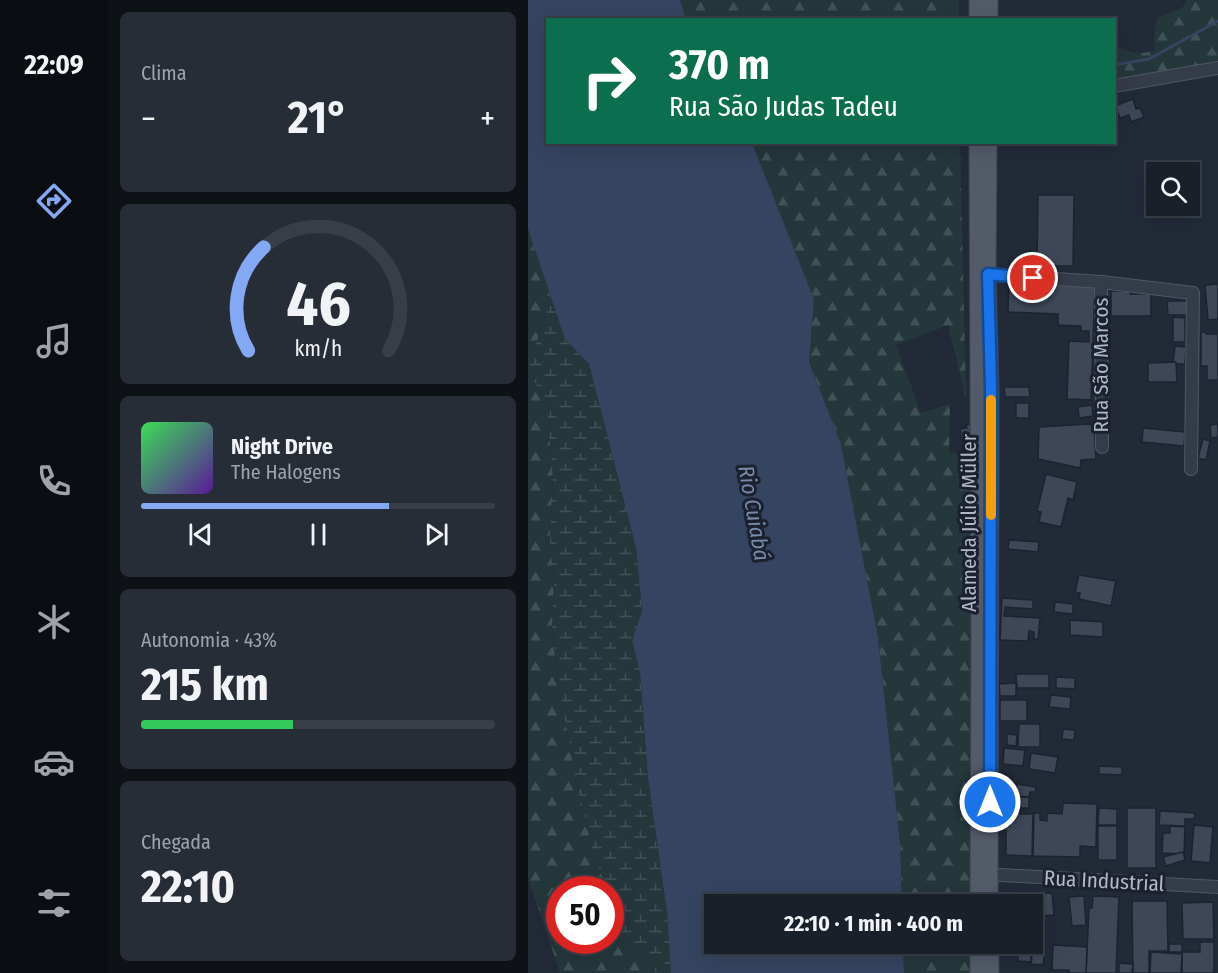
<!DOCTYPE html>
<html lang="pt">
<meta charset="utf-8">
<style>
body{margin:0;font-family:"Fira Sans Condensed",sans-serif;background:#272d36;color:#f1f3f6;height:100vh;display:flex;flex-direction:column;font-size:22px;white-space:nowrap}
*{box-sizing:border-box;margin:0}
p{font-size:20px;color:#9fa3a8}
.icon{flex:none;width:33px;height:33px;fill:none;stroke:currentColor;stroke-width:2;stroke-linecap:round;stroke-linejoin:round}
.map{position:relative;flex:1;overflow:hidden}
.sheet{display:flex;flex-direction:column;gap:12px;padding:12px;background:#0e1217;width:420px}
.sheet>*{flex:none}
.banner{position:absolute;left:18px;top:18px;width:570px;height:126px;border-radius:0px;box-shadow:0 6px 24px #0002,0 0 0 2px #383e47;background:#0b6e4f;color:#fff;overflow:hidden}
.controls{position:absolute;left:618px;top:162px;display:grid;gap:12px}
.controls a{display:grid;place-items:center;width:54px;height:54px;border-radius:0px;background:#1a202a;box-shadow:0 6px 24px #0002,0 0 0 2px #383e47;font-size:30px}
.speed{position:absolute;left:18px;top:876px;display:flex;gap:12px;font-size:30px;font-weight:700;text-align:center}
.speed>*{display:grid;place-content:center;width:78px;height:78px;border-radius:50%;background:#1a202a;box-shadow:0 6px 24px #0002,0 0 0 2px #383e47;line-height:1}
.speed .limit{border:9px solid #d22;background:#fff;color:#111}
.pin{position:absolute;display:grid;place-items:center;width:51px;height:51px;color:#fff;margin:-26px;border:3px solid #fff;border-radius:50%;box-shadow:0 2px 6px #0007}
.me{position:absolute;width:66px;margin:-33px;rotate:0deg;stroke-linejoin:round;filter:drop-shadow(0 0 4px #0008)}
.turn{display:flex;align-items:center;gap:21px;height:126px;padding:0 24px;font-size:27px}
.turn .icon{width:78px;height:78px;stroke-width:2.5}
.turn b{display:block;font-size:42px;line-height:51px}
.big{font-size:45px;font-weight:700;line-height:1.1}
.sheet .tile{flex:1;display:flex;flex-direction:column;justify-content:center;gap:9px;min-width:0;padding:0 21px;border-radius:9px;background:#272d36}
.sheet .dial{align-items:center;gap:0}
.dial svg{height:156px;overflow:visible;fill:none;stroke:#383e47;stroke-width:7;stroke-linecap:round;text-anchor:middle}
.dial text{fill:#f1f3f6;stroke:none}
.song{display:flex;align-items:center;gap:18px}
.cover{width:72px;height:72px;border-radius:9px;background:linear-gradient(135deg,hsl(130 70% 55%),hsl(270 70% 35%))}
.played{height:6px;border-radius:3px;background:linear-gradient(90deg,#85a8f5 70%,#383e47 70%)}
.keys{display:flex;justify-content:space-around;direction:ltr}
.heat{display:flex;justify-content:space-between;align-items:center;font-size:33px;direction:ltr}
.charge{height:9px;border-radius:4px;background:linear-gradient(90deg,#34c759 43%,#383e47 0)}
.trip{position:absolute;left:176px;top:894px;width:339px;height:60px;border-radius:0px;background:#1a202a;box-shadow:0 6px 24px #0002,0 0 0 2px #383e47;font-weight:700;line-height:60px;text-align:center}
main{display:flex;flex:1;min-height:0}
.dock{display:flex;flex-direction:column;width:108px;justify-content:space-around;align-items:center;background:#0a0d11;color:#9fa3a8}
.dock .icon{width:42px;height:42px}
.dock .active{color:#85a8f5}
.dock b{font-size:27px;color:#f1f3f6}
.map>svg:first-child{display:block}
.forest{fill:url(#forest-firs)}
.wetland{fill:url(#wetland-marsh)}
.water{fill:#354460}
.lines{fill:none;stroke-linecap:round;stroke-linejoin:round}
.stream{stroke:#354460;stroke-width:3}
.building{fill:#3e4758;stroke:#1c2330;stroke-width:1.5}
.minor-casing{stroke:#505764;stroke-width:14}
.major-casing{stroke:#3e4552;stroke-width:17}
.minor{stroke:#353c49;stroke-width:12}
.major{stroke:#535b69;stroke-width:15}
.route-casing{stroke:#114b97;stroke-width:15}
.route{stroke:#1a73e8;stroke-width:10}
.slow{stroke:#f59e0b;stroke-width:10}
.labels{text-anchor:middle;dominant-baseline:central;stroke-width:6;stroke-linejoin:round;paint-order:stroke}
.street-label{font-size:21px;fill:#b0b7c5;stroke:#1b212e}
.water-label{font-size:22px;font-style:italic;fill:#788bad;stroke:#1b212e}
</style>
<main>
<nav class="dock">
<b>22:09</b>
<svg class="icon active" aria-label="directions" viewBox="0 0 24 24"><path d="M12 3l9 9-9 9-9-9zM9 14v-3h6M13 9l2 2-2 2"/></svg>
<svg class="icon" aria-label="music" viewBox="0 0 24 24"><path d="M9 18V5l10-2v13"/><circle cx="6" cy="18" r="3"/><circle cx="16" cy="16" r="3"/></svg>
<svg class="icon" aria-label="phone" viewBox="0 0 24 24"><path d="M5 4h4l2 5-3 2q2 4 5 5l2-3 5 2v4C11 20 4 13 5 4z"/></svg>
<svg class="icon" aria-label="climate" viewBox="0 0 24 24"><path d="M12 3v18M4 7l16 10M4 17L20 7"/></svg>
<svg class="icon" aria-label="car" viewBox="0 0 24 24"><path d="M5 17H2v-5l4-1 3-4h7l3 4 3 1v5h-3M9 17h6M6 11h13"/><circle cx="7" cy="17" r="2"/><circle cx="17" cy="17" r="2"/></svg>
<svg class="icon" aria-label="filters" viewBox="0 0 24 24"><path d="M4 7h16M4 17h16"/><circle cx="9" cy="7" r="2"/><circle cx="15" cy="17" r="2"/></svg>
</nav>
<section class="sheet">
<div class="tile"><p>Clima</p>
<div class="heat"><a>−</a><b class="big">21°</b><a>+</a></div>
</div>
<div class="tile dial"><svg viewBox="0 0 100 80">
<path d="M14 69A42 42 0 1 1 86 69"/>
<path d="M14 69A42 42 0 0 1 22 16" stroke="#85a8f5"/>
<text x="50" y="56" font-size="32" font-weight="700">46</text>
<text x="50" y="72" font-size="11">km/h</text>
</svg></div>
<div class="tile">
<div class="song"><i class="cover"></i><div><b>Night Drive</b><p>The Halogens</p></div></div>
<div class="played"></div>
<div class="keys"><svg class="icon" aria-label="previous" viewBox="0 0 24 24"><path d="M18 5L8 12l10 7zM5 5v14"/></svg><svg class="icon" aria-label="pause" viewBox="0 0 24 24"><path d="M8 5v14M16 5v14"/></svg><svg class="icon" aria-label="next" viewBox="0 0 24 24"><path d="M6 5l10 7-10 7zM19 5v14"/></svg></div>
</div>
<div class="tile"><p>Autonomia · 43%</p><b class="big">215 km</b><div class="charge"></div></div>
<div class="tile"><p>Chegada</p><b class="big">22:10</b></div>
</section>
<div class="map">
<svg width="690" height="973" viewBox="0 0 690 973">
<defs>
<pattern id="forest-firs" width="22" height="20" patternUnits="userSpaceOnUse" patternTransform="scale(1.5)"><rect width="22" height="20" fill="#24373b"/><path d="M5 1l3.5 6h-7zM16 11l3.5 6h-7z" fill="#415256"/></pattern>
<pattern id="wetland-marsh" width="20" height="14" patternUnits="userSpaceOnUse" patternTransform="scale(1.5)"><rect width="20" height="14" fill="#24373b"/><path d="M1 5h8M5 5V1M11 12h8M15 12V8" fill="none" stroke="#415256"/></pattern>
</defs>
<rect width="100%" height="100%" fill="#222a38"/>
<g class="forest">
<polygon points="152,0 431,0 431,19 158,19"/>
<path d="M 659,0 L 690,0 L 690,61 L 587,80 L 587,45 C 601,52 611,55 626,51 L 627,27 L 630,18 L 655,7 Z"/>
<polygon points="224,143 432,143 438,398 420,325 368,345 393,413 422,404 421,452 445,456 445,904 374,904 372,842 350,637 313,444 281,362 286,299"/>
<polygon points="0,229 23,298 0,368"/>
<polygon points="0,368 19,406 25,477 22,543 26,583 24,634 32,692 48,780 68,864 81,889 32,890 32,940 82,940 83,891 90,905 88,937 124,960 128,973 32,973 0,877"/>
<polygon points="375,944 445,944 445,973 376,973"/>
</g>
<polygon class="wetland" points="23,298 37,339 61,364 108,548 114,611 104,640 112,673 120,778 139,912 143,973 128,973 124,960 88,937 90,905 68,864 48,780 32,692 24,634 26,583 22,543 25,477 19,406 0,368"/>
<polygon class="water" points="0,0 152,0 158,19 20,20 20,142 224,143 286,299 281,362 313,444 350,637 372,842 374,904 186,904 186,944 375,944 376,973 143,973 139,912 120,778 112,673 104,640 114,611 108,548 61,364 37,339 0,229"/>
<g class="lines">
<polyline class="stream" points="586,65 621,59 690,21"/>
</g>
<g class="building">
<polygon points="605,99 608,109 612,108 616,117 603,122 601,115 592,118 587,106"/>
<polygon points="510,195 546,195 545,266 509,266"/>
<polygon points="481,280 567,284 563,400 539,399 541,341 561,342 561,331 553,331 553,326 530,325 530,314 480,312"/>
<polygon points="690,284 690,319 680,320 677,285"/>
<polygon points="583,291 602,291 602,294 623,294 623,316 583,316"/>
<polygon points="639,301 659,301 659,315 640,315"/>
<polygon points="645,317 657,318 657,342 645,342"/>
<polygon points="673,332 678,332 678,334 690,334 690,380 679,380 679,366 673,366"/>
<polygon points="647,346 658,347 657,364 645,364"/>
<polygon points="648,362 649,382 620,382 620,363"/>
<polygon points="476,387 501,387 502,397 477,397"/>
<rect x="488" y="403" width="13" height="15"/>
<polygon points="564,405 565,416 551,418 550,407"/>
<polygon points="443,424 445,438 433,440 432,429 439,428 438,425"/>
<polygon points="560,424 566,426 568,459 553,460 552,468 510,459 511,427"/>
<polygon points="690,424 690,437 683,438 682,425"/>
<polygon points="615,428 657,432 656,446 614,442"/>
<polygon points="675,439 682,441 678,460 670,458"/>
<polygon points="518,474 549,482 545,500 540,498 533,527 511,522 513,512 509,511"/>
<polygon points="481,540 511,542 510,552 480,549"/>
<polygon points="551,575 588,581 583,606 551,599 552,593 547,592"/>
<polygon points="474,598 505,600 505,609 477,607 476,616 512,618 510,639 506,639 506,632 501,631 500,641 472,640"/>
<polygon points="527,602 545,604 545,614 526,612"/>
<polygon points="542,620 575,622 575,637 542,635"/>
<polygon points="488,674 521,674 521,688 489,688"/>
<polygon points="528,677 547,678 547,689 528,688"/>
<polygon points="488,683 488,696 472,696 471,684"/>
<polygon points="523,695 543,697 542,709 521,707"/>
<rect x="472" y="700" width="27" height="21"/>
<polygon points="491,724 512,724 512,747 490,747"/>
<polygon points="535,729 547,730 546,740 534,739"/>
<polygon points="479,734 489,735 488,746 479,745"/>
<polygon points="476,748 497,750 495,766 475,764"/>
<polygon points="503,753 530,757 527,773 501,769"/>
<polygon points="571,766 594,767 594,775 571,774"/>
<polygon points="488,784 508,787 507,792 502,792 501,797 487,796"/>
<rect x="474" y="797" width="27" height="11"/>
<polygon points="535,803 569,804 568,847 552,846 552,857 505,856 506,813 512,813 512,820 519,821 519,813 534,814"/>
<polygon points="571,808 589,809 589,825 570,825"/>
<rect x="599" y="808" width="29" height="60"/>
<polygon points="632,811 667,813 666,819 657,819 657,826 631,825"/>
<polygon points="474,814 505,814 504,856 478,855 478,831 473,830"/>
<polygon points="666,825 685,827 682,863 663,861"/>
<rect x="570" y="826" width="19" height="34"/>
<polygon points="642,826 657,827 656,854 634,853 635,833 642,833"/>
<polygon points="655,852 657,860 638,866 635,857"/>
<polygon points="524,893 526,915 509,916 507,894"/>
<polygon points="556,896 558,925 544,926 541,897"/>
<polygon points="565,896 591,897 588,973 558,973 561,908 564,908"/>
<polygon points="604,901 639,901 640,951 621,951 621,973 605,973"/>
<polygon points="685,902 686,939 655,939 654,903"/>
<polygon points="672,942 686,942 686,973 654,973 654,952 672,952"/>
<rect x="641" y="944" width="13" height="8"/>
<polygon points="525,945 559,947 558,973 541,973 541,970 524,970"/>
<polygon points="490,948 503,949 503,962 490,961"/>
<polygon points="505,948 517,949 515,965 503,964"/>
<polygon points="623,952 654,954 653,973 622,973"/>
<polygon points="591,963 605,964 604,973 591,973"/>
</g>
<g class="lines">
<defs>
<g id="minor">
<polyline points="586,86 690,68"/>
<polyline points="453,274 573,282 665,293 663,469"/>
<polyline points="573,282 574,447"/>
<polyline points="455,874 690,887"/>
</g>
<g id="major">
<polyline points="449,20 449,0"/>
<polyline points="462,20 462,0"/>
<polyline points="449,142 451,634 450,904"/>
<polyline points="461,142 460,274 463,388 462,904"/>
<polyline points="463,944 463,973"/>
<polyline points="450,973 450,944"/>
</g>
</defs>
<use href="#minor" class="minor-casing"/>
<use href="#major" class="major-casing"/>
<use href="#minor" class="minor"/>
<use href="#major" class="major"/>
</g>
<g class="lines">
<defs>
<polyline id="route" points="462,802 463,388 460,274 505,278"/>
</defs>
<use href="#route" class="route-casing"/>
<use href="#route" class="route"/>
<polyline class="slow" points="463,515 463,400"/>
</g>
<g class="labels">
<g class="street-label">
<text transform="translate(573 365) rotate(-90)">Rua São Marcos</text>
<text transform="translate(441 523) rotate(-90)">Alameda Júlio Müller</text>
<text transform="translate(576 881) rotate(3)">Rua Industrial</text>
</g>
<g class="water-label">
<text transform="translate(226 513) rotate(80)">Rio Cuiabá</text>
</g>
</g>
</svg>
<div class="controls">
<a><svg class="icon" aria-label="search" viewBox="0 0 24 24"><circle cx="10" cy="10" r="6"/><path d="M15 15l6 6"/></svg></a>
</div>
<div class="speed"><div class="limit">50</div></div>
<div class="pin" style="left:505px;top:278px;background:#d93025"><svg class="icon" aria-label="arrive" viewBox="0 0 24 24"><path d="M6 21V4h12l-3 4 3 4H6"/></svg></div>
<svg class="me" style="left:462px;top:802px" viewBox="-20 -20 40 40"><circle r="17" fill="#1a73e8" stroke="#fff" stroke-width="3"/><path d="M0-11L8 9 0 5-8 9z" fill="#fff"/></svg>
<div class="trip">22:10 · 1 min · 400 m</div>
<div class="banner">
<div class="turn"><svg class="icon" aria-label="right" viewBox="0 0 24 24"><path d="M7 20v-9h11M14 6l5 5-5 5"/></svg><div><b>370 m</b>Rua São Judas Tadeu</div></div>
</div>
</div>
</main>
